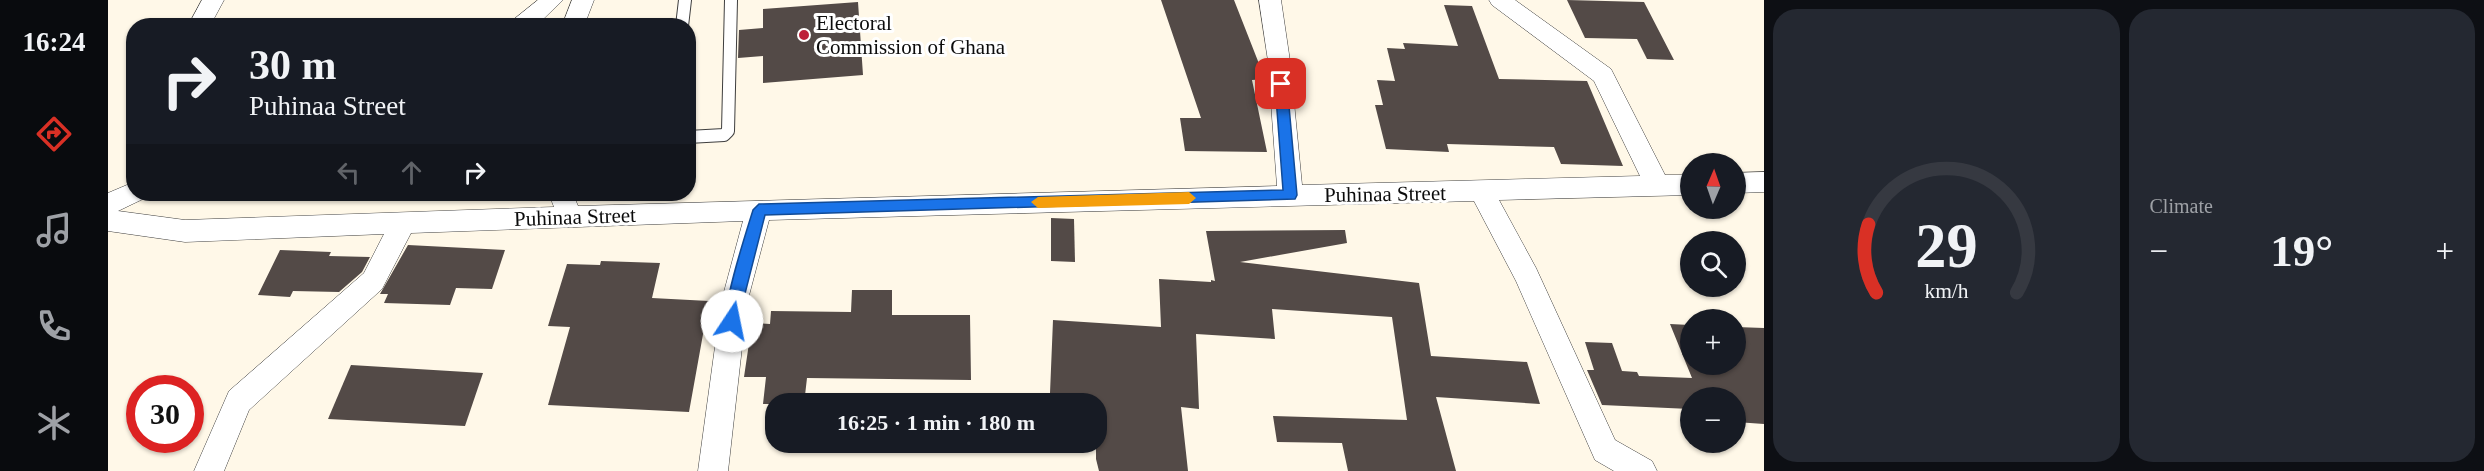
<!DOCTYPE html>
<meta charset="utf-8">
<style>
body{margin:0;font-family:Georgia,serif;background:#242831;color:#f1f3f6;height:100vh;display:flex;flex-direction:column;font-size:22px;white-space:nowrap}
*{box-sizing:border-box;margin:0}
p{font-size:20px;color:#9ea1a6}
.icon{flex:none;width:33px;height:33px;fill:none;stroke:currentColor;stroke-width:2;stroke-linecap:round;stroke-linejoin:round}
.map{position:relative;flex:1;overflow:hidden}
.side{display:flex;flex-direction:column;gap:9px;padding:9px;background:#0d0f14;width:720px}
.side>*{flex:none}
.banner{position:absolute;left:18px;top:18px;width:570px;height:183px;border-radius:24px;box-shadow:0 2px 4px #0004;background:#171b24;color:#f1f3f6;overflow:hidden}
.needle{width:39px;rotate:2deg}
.controls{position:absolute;left:1572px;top:153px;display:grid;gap:12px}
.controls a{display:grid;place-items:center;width:66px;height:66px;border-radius:50%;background:#171b24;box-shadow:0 2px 4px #0004;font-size:30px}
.speed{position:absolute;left:18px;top:375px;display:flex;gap:12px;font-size:30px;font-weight:700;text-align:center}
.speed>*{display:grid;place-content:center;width:78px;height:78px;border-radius:50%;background:#171b24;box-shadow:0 2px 4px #0004;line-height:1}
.speed .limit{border:9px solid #d22;background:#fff;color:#111}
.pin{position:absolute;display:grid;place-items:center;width:51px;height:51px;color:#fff;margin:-26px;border-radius:12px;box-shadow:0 3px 9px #0006}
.me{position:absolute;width:66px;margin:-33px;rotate:11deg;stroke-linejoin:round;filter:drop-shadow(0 0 4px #0008)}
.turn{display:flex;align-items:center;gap:21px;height:126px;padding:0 24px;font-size:27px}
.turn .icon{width:78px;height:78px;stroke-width:2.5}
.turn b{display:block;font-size:42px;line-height:51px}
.lanes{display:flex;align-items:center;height:57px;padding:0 24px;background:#0003;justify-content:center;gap:30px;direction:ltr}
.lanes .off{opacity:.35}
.big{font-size:45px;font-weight:600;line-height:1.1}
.side .tile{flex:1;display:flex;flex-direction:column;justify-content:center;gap:9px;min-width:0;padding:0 21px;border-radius:24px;background:#242831}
.side .dial{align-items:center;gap:0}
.dial svg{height:156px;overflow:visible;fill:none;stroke:#363941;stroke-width:7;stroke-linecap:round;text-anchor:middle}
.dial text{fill:#f1f3f6;stroke:none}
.heat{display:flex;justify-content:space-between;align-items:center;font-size:33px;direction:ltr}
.side .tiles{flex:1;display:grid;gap:9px;grid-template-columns:repeat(2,1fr)}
.trip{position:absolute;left:657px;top:393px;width:342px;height:60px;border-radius:24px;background:#171b24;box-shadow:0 2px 4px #0004;font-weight:600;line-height:60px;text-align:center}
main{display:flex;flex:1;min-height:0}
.tabs{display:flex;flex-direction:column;width:108px;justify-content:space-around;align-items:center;background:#090b0e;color:#9ea1a6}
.tabs .icon{width:42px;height:42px}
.tabs .on{color:#d93025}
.tabs b{font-size:27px;color:#f1f3f6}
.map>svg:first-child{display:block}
.building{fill:#534a47}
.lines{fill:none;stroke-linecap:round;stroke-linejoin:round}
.service-casing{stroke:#3e3e3e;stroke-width:14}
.minor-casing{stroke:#3e3e3e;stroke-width:1}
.service{stroke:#fff;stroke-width:12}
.minor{fill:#fff;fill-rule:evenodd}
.route{fill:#1a73e8;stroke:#114b97;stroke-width:1.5}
.slow{fill:#f59e0b}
.poi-dot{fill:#bd2039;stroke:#fff;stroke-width:2}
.labels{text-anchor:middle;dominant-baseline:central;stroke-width:6;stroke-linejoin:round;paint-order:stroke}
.poi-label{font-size:21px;fill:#0b0b0b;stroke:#fff;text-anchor:start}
.street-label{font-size:21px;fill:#0b0b0b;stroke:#fff}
</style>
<main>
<nav class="tabs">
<b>16:24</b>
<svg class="icon on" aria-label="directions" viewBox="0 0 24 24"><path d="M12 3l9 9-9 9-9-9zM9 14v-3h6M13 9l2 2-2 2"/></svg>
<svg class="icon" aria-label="music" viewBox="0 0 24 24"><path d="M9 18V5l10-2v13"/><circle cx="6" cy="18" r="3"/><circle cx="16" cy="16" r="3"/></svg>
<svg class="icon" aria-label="phone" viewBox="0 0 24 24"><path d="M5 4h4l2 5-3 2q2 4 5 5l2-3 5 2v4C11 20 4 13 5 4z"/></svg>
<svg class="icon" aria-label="climate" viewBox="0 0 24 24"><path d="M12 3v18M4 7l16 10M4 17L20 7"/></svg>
</nav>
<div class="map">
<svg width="1656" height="471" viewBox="0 0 1656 471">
<rect width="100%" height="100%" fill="#fff8e8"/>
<g class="building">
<polygon points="1053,0 1126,0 1157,79 1144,80 1159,152 1077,151 1072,118 1093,118"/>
<polygon points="1459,0 1536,2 1566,60 1539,59 1529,39 1477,38"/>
<polygon points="750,2 755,75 655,83 655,56 630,58 631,30 655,28 655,9"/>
<polygon points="1336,5 1364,6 1391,79 1479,81 1515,166 1453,164 1446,147 1339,144 1341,152 1278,149 1267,105 1275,105 1269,80 1287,81 1279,48 1297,49 1295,43 1350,46"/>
<polygon points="943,218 966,219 967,262 943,261"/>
<polygon points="1237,230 1239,243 1132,262 1311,283 1323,356 1419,362 1432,404 1328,397 1348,471 1240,471 1234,443 1169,442 1165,416 1299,420 1284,317 1164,309 1167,339 1088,334 1091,409 1073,407 1080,471 991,471 988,459 988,398 942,393 945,320 1053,327 1051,279 1103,282 1103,280 1107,281 1098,231"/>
<polygon points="300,245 397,250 384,289 348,288 342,305 276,303 280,294 272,294"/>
<polygon points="172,250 223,252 221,256 262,257 254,272 231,292 185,291 182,297 150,295"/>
<polygon points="493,261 552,263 544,298 601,301 581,412 440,405 462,327 440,326 459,264 492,265"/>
<polygon points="744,290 784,290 784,315 862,315 863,380 699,378 696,404 655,404 658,377 636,377 644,323 662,324 663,311 743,312"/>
<polygon points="1562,324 1582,325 1582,364 1628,364 1628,327 1656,328 1656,424 1628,422 1628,398 1582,398 1582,409 1494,405 1479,370 1486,370 1477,342 1504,343 1514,371 1529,372 1531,376 1584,378"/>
<polygon points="243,365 375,373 357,426 220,419"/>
</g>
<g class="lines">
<defs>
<g id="service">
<polyline points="574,26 577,0"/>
<polyline points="580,137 616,135 620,131 623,0"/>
</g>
<g id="minor">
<polygon points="94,0 116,0 102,26 80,26"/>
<polygon points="430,0 455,0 428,26 402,26 405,20"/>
<polygon points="464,0 486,0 476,26 454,26"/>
<polygon points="1151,0 1173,0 1182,61 1194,185 1532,176 1486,81 1384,5 1381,0 1407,0 1503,69 1557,175 1582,175 1582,195 1391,200 1428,268 1507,440 1544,461 1549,471 1506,471 1487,460 1408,281 1366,201 661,220 639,303 620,471 590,471 613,303 635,221 303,233 274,289 141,410 116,471 86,471 121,391 256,273 276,234 77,242 0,231 0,193 26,182 26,194 38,194 35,199 10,211 77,220 446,207 441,194 465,194 470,206 1169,186 1160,61"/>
<polygon points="1656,172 1656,192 1628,193 1628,173"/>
</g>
</defs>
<use href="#service" class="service-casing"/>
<use href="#minor" class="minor-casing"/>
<use href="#service" class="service"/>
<use href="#minor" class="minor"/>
</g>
<path class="route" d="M 1173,79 L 1179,84 L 1189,195 L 1187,199 L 657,215 L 629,325 L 624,327 L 619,325 C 612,311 639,230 645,210 L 651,204 L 1175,190 L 1167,84 Z"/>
<polygon class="slow" points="1081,192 1088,198 1081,204 930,208 923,202 930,197"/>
<circle class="poi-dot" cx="696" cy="35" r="6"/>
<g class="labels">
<g class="poi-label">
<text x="708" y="23">Electoral<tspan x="708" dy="24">Commission of Ghana</tspan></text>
</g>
<g class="street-label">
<text transform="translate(1277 194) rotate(-1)">Puhinaa Street</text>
<text transform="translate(467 217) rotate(-2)">Puhinaa Street</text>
</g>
</g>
</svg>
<div class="controls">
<a><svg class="needle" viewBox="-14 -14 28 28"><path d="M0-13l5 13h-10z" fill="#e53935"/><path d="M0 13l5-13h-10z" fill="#9ea1a6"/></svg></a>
<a><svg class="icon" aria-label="search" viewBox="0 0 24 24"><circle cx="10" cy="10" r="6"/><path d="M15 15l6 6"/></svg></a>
<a>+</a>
<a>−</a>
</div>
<div class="speed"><div class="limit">30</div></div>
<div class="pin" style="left:1173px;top:84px;background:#d93025"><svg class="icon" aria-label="arrive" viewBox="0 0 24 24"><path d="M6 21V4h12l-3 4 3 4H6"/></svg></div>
<svg class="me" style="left:624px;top:321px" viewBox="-20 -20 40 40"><circle r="19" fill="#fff"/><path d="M0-13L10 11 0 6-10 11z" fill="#1a73e8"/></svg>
<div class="trip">16:25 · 1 min · 180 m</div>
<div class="banner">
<div class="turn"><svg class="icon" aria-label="right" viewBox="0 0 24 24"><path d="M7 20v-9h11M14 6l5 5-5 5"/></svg><div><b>30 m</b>Puhinaa Street</div></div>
<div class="lanes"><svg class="icon off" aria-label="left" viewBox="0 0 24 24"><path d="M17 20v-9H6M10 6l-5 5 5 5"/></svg><svg class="icon off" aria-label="ahead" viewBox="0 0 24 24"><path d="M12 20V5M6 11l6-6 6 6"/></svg><svg class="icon" aria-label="right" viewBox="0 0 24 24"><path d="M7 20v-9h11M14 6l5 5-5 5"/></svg></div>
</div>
</div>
<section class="side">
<div class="tiles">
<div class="tile dial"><svg viewBox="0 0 100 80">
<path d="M14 69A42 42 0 1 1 86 69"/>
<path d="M14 69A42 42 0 0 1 10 34" stroke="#d93025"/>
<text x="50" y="56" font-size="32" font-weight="700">29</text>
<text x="50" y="72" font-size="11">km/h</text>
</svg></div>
<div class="tile"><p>Climate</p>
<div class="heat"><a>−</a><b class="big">19°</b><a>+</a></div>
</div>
</div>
</section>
</main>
